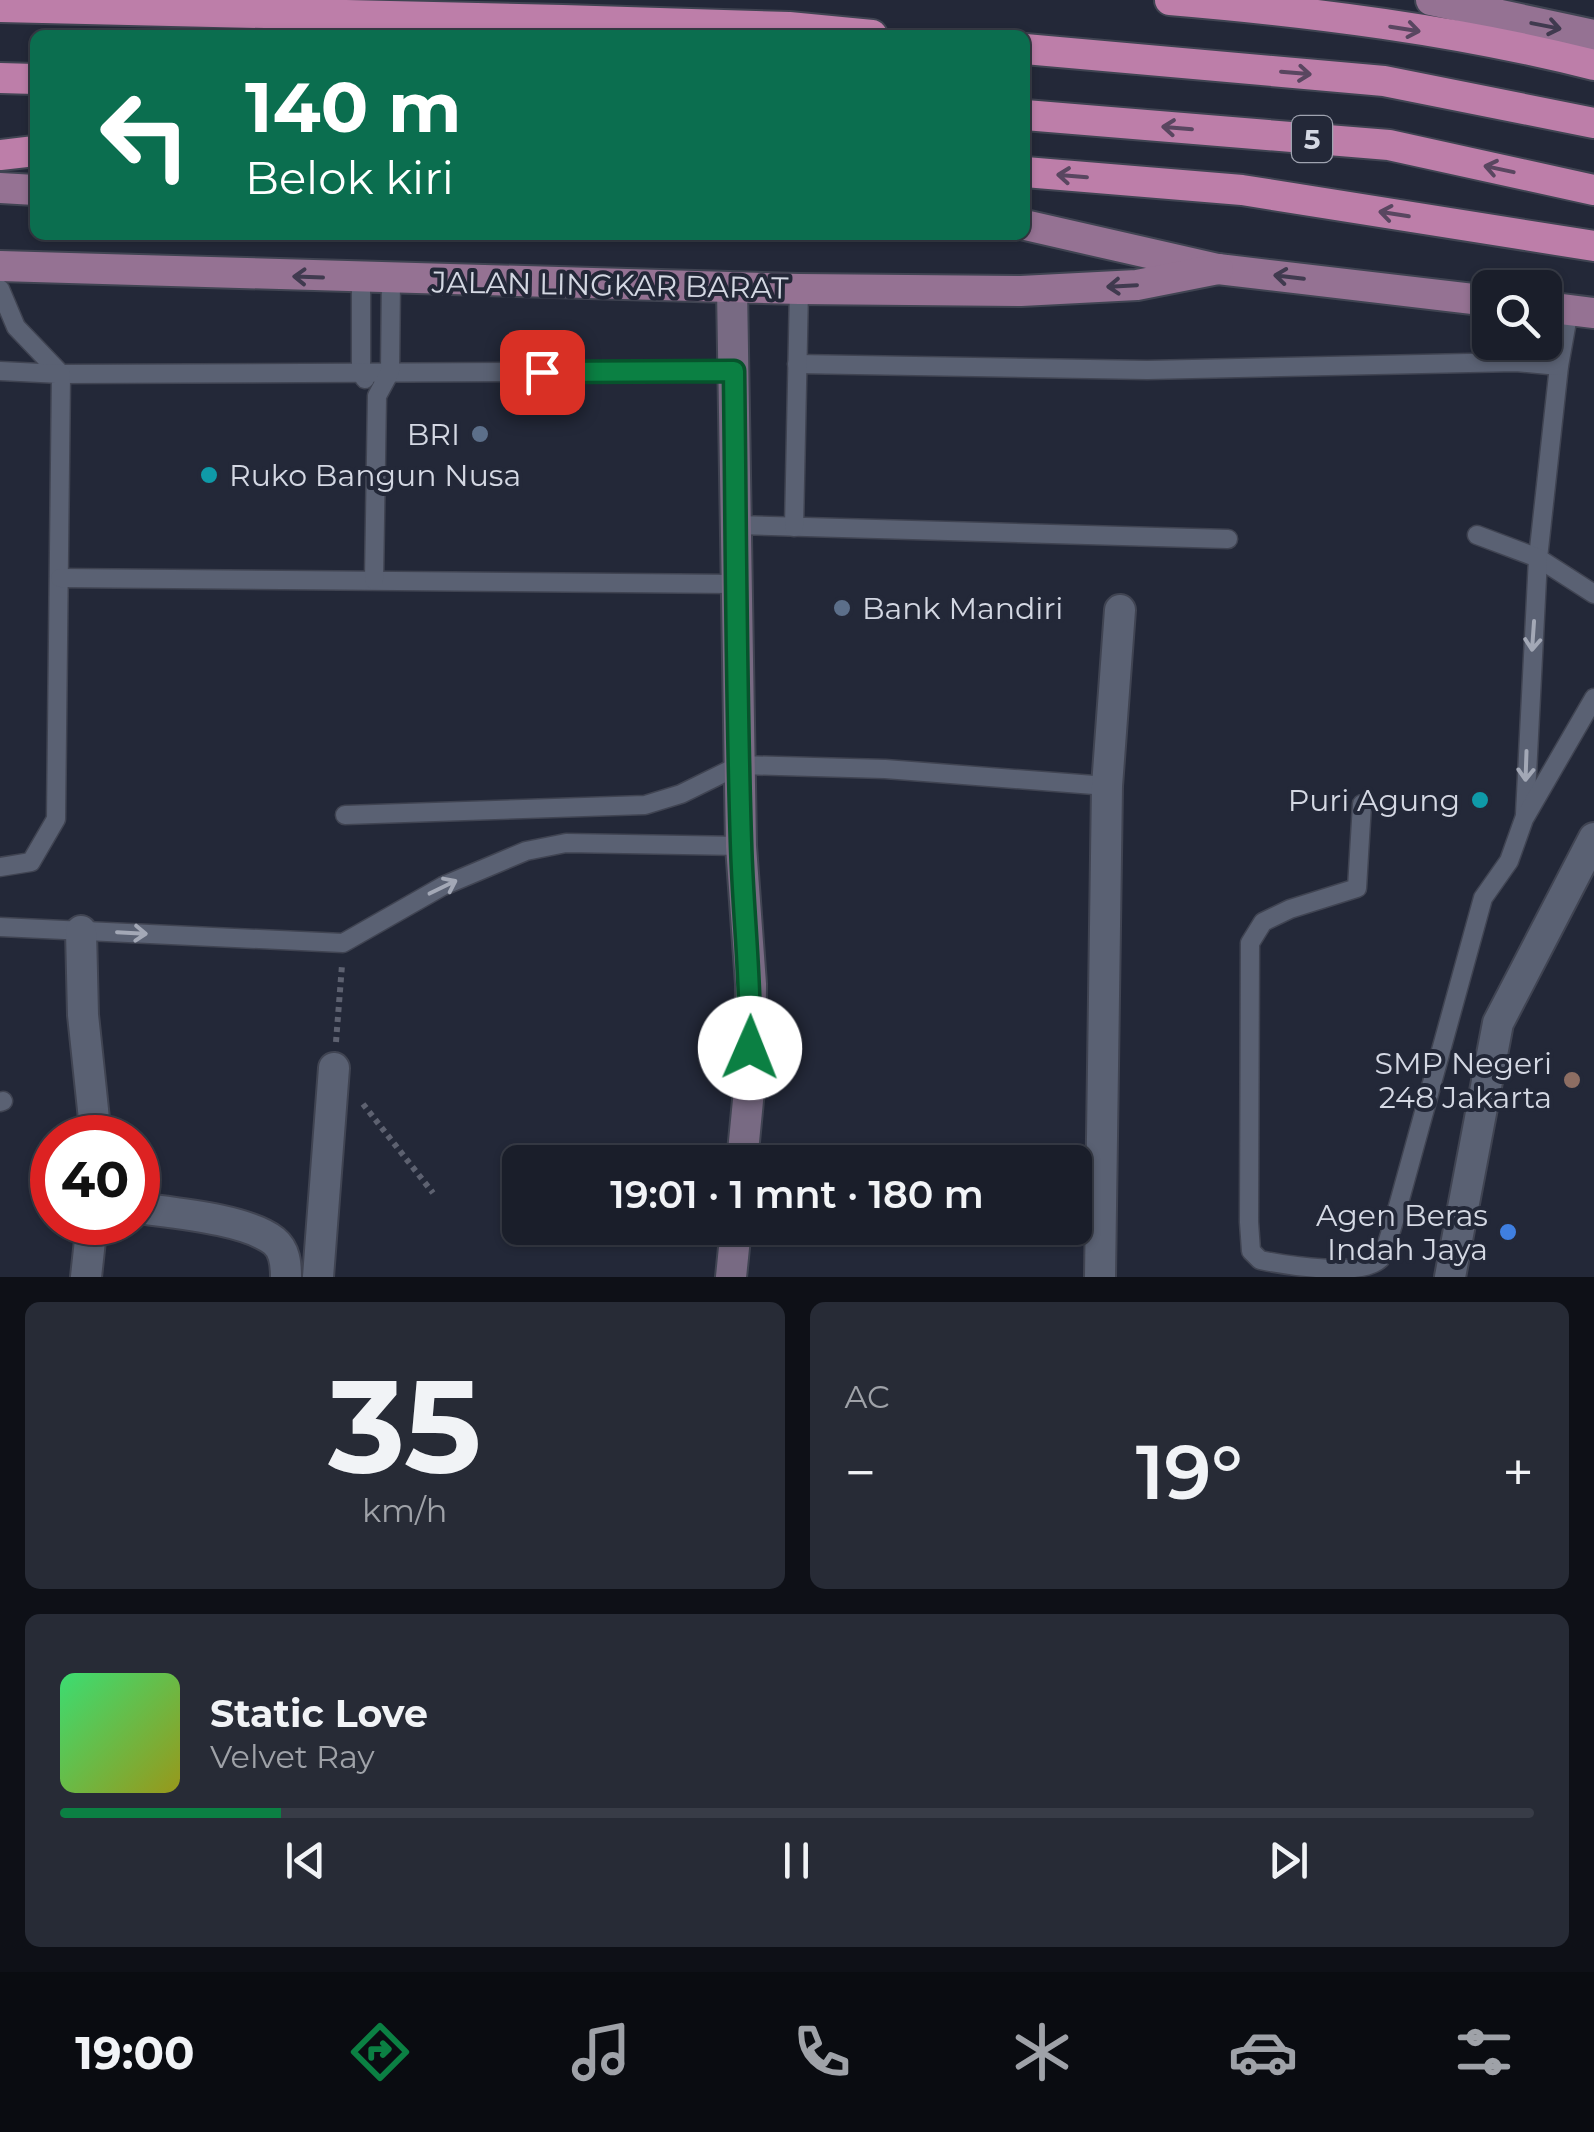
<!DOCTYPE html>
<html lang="id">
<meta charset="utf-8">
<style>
body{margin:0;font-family:Montserrat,sans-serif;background:#272b36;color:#f1f3f6;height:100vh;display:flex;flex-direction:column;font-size:38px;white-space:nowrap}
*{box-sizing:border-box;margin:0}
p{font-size:32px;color:#9fa2a8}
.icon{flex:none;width:55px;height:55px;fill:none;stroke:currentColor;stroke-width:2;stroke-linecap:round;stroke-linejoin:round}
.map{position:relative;height:1277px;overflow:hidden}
.drawer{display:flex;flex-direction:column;gap:25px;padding:25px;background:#0e1017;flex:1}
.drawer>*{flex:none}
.hud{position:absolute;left:30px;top:30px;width:1000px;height:210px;border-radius:15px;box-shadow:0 2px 8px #0004,0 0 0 2px #383c47;background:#0b6e4f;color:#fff;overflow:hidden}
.fabs{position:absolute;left:1472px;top:270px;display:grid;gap:20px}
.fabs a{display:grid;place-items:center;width:90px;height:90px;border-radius:15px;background:#1a1e2a;box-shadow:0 2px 8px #0004,0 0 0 2px #383c47;font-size:50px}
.speed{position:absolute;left:30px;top:1115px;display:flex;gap:20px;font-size:50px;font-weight:700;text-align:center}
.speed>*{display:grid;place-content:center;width:130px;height:130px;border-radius:50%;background:#1a1e2a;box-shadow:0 2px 8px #0004,0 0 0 2px #383c47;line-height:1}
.speed .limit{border:15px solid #d22;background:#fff;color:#111}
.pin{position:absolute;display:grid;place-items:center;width:85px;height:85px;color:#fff;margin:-42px;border-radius:20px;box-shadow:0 5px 15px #0006}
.me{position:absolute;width:110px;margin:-55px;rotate:1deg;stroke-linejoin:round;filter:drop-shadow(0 0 8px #0008)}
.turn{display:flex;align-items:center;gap:35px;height:210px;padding:0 50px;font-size:45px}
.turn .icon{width:130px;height:130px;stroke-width:2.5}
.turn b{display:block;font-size:70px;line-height:85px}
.big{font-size:75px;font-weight:600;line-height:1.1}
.drawer .widget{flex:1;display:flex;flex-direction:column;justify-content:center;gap:15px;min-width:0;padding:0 35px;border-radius:15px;background:#272b36}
.drawer .dial{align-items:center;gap:0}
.dial b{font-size:130px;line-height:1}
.song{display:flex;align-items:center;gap:30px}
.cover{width:120px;height:120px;border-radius:15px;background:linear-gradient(135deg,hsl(140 70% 55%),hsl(60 70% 35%))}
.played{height:10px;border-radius:5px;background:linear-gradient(90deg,#0b8043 15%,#383c47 15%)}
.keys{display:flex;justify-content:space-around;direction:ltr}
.heat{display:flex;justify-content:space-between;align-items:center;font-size:55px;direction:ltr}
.drawer .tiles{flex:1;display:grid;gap:25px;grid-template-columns:1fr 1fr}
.widget:last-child{grid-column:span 2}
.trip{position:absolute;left:502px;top:1145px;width:590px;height:100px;border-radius:15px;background:#1a1e2a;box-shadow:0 2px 8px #0004,0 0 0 2px #383c47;font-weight:600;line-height:100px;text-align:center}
.menu{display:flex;height:160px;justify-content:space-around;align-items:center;background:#0a0c11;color:#9fa2a8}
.menu .icon{width:70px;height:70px}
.menu .active{color:#0b8043}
.menu b{font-size:45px;color:#f1f3f6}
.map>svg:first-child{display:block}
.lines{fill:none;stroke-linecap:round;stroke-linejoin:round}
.lane-casing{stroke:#404452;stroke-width:21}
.street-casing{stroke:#404452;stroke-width:34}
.secondary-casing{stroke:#404452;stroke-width:34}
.primary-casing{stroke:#404452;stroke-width:34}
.highway-casing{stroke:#404452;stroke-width:34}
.path{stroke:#5d6170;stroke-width:6;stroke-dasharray:5 5;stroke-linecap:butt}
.lane{stroke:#5a6173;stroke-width:18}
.street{stroke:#5a6173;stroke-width:30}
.secondary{stroke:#786a83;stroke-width:30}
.primary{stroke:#957293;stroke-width:30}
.highway{stroke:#bd7ea9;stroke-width:30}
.oneway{stroke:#403a4f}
.oneway2{stroke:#594660}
.oneway3{stroke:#a3a8b6}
.route-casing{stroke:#07532c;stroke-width:25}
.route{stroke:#0b8043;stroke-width:18}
.service-dot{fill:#5c6f8a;stroke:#232838;stroke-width:4}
.culture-dot{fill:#0f9aa8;stroke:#232838;stroke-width:4}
.education-dot{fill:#8d6e63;stroke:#232838;stroke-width:4}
.shop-dot{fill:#3f7fe0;stroke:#232838;stroke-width:4}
.labels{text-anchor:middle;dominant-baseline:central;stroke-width:8;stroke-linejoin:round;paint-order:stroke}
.shield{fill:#232838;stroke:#9fa3b0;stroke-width:2.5}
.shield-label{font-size:28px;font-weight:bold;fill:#d4d8e3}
.street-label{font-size:30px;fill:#d4d8e3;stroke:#232838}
.poi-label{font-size:30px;fill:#d4d8e3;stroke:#232838;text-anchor:end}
</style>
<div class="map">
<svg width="1594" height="1277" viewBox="0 0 1594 1277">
<rect width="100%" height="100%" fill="#232838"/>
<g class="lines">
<defs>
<g id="lane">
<polyline points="361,278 361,373 365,379"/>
<polyline points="0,289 16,327 61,374 734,371"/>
<polyline points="1569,310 1559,366 1538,558 1594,594"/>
<polyline points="797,364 1147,370 1516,362 1559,366"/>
<polyline points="0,371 61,374 56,819 31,862 0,867"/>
<polyline points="736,525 1228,539"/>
<polyline points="794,527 799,289"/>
<polyline points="1477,535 1538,558 1525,814"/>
<polyline points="60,578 734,584"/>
<polyline points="374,580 377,396 390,372 391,279"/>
<path d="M 1362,804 L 1357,888 L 1290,909 L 1263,922 L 1250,943 L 1249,1222 L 1251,1251 L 1260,1260 C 1289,1266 1362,1277 1380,1259 C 1387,1248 1390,1233 1394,1221 L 1483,898 L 1509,861 L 1524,819 L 1594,698"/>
<polyline points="345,815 645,805 681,794 740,765 885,769 1107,786"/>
<polyline points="0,927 343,943 443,886 526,851 566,843 741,846"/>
<polyline points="0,1102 3,1101"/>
</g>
<g id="street">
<polyline points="81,931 83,1015 96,1138"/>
<path d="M 138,1208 C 173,1213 246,1219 274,1241 C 285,1250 286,1264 286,1277"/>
<polyline points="86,1277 92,1222"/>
<polyline points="318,1277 334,1068"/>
<polyline points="1100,1277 1107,786 1120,610"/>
<polyline points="1450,1277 1498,1023 1594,838"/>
</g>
<g id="secondary">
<polyline points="732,288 741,846 751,984 750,1080 742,1162"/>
<polyline points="731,1277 736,1228"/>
</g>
<g id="primary">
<polyline points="1431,0 1594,35"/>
<polyline points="0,188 35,190"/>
<polyline points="1025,225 1218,269 1490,301"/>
<polyline points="0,266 799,289 1021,291 1137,285 1218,269"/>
<polyline points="1545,307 1594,313"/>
</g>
<g id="highway">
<path d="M 1170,0 C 1312,12 1456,30 1594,65"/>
<polyline points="0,7 563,20 789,27 872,35"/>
<polyline points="1025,49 1384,81 1594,123"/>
<polyline points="0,78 35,79"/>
<polyline points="1025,115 1389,145 1594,190"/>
<polyline points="0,155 35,151"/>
<polyline points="1025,172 1242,190 1594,246"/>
</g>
</defs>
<use href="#lane" class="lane-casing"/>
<use href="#street" class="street-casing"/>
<use href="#secondary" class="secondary-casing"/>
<use href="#primary" class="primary-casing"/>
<use href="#highway" class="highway-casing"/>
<g class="path">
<polyline points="336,1042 342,965"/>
<polyline points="363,1104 433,1193"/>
</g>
<use href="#lane" class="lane"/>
<use href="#street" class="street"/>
<use href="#secondary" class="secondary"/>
<use href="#primary" class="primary"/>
<use href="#highway" class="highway"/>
</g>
<defs><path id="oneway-shaft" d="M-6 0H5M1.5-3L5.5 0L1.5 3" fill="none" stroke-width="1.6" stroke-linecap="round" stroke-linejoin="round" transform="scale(2.5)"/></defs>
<g class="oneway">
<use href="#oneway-shaft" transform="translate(1546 26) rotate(11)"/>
<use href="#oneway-shaft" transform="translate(308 277) rotate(-178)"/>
<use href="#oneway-shaft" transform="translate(1289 277) rotate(-173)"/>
<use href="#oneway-shaft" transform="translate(1122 286) rotate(177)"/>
</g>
<g class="oneway2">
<use href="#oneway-shaft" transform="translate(1405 29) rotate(9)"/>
<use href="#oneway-shaft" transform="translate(1296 73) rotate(5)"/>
<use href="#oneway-shaft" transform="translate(1177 128) rotate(-175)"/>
<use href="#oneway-shaft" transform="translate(1499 169) rotate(-168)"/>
<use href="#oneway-shaft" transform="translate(1072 176) rotate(-175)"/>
<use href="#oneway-shaft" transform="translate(1394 214) rotate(-171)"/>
</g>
<g class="oneway3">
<use href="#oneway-shaft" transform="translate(1533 636) rotate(94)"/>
<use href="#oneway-shaft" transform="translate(1526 766) rotate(92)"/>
<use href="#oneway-shaft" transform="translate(443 887) rotate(-26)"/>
<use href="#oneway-shaft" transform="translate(132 933) rotate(3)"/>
</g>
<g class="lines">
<defs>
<path id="route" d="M 542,372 L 734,371 C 736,528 736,686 741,843 C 743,912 751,979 750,1048"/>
</defs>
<use href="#route" class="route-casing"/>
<use href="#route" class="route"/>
</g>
<g class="service-dot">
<circle cx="480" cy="434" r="10"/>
<circle cx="842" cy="608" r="10"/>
</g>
<g class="culture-dot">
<circle cx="209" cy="475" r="10"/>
<circle cx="1480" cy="800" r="10"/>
</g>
<circle class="education-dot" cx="1572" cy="1080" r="10"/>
<circle class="shop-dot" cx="1508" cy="1232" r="10"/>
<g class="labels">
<rect class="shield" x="1292" y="116" width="40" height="46" rx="8"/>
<g class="shield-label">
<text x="1312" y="139">5</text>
</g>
<g class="street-label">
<text transform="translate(610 285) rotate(1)">JALAN LINGKAR BARAT</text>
</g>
<g class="poi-label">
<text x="460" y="434">BRI</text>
<text x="229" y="475" text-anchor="start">Ruko Bangun Nusa</text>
<text x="862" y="608" text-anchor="start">Bank Mandiri</text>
<text x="1460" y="800">Puri Agung</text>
<text x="1552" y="1063">SMP Negeri<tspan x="1552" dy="34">248 Jakarta</tspan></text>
<text x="1488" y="1215">Agen Beras<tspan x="1488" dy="34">Indah Jaya</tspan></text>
</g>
</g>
</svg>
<div class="fabs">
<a><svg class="icon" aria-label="search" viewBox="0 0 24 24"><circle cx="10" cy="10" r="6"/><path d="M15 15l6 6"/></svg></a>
</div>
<div class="speed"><div class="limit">40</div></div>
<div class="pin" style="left:542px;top:372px;background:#d93025"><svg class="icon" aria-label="arrive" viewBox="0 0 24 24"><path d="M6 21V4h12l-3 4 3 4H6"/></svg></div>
<svg class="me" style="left:750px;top:1048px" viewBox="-20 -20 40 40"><circle r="19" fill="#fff"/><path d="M0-13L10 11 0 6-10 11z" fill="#0b8043"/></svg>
<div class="trip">19:01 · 1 mnt · 180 m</div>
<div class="hud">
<div class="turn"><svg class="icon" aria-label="left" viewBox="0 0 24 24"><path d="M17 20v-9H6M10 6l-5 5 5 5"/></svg><div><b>140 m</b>Belok kiri</div></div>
</div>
</div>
<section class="drawer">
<div class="tiles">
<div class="widget dial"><b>35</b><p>km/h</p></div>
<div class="widget"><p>AC</p>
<div class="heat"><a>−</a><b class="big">19°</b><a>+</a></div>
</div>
<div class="widget">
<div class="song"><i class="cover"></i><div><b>Static Love</b><p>Velvet Ray</p></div></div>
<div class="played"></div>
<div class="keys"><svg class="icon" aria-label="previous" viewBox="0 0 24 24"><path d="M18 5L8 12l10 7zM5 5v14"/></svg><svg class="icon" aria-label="pause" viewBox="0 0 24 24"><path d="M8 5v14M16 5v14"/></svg><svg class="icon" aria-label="next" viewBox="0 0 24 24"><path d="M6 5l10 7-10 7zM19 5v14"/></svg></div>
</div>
</div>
</section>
<nav class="menu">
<b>19:00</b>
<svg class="icon active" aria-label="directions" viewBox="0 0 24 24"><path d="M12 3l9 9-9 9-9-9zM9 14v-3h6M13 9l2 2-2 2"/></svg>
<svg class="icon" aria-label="music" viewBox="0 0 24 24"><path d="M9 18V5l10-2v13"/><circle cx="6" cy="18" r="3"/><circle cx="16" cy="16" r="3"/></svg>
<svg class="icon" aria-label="phone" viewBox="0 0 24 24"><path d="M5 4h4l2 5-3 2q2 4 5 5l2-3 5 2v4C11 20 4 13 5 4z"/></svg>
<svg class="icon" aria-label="climate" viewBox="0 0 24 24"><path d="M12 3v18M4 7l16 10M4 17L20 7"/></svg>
<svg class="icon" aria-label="car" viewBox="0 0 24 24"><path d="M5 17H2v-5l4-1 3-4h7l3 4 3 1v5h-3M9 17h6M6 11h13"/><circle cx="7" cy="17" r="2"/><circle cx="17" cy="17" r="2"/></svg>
<svg class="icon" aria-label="filters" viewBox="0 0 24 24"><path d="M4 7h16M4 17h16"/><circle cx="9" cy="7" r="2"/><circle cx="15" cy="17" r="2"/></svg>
</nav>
